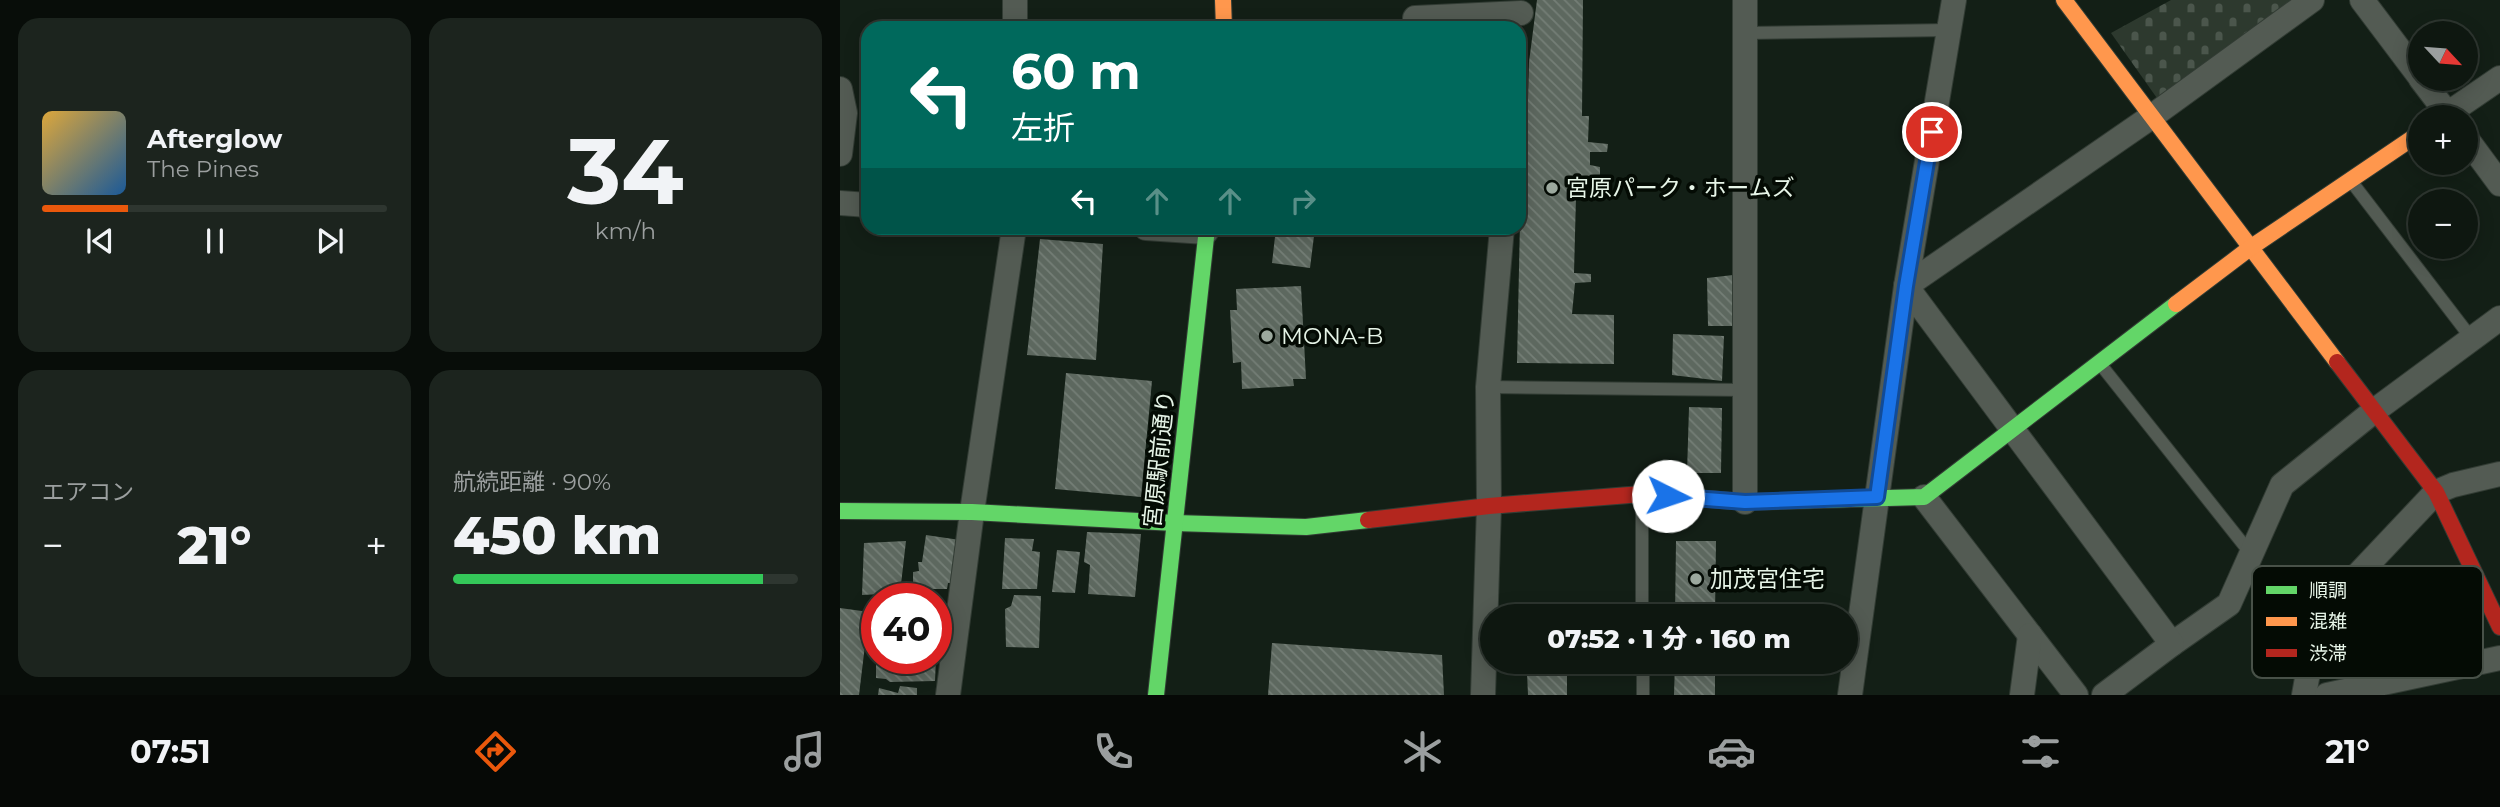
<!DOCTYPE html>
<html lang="ja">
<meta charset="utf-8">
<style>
body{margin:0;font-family:Montserrat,"Noto Sans JP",sans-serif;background:#1c241e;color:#f1f3f6;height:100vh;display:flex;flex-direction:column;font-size:26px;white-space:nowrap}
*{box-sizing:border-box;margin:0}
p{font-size:23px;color:#9b9f9f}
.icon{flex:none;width:38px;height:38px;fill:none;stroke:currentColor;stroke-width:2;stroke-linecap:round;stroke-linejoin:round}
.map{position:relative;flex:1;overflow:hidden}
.side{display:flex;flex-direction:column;gap:18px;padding:18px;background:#080d09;width:840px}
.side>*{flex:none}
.hud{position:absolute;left:21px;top:21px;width:665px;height:214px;border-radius:21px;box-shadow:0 4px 18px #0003,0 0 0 2px #2e3630;background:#00695c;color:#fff;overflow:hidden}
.needle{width:46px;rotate:116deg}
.tools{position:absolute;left:1568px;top:21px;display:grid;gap:14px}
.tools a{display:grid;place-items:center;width:70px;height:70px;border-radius:50%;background:#0e1710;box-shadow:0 4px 18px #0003,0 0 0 2px #2e3630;font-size:35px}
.speed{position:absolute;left:21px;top:583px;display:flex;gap:14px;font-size:35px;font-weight:700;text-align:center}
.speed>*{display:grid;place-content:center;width:91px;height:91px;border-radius:50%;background:#0e1710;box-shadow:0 4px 18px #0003,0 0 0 2px #2e3630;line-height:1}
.speed .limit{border:10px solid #d22;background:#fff;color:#111}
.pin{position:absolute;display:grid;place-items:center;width:60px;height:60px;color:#fff;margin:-30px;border:4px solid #fff;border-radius:50%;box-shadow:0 2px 7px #0007}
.me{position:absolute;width:77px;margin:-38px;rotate:94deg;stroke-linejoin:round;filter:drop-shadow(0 0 5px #0008)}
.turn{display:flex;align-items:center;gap:24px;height:147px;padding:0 35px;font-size:32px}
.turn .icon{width:91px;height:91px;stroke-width:2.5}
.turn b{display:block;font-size:49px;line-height:60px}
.lanes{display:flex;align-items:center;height:66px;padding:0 35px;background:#0003;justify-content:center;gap:35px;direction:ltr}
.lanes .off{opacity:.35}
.big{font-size:52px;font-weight:800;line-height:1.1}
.side .card{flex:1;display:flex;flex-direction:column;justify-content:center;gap:10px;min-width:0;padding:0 24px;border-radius:21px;background:#1c241e}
.side .dial{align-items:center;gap:0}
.dial b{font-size:91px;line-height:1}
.song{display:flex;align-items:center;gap:21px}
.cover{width:84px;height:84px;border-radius:10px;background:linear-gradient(135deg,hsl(40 70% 55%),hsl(210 70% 35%))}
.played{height:7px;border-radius:4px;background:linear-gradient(90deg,#ea580c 25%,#2e3630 25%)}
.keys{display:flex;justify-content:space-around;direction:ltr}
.heat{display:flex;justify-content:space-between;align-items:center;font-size:38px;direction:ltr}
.charge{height:10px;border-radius:5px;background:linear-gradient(90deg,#34c759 90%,#2e3630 0)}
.side .tiles{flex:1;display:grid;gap:18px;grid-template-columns:repeat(2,1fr)}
.trip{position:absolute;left:640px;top:604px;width:378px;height:70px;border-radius:35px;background:#0e1710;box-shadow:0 4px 18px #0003,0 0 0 2px #2e3630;font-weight:800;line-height:70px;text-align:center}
.tab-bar{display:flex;height:112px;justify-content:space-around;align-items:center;background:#060906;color:#9b9f9f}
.tab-bar .icon{width:49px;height:49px}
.tab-bar .on{color:#ea580c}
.tab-bar b{font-size:32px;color:#f1f3f6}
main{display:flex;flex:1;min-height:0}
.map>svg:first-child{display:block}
.cemetery{fill:url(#cemetery-stones)}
.building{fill:url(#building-back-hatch)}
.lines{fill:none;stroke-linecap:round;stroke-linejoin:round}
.lane-casing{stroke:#323c34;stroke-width:14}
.street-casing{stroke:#323c34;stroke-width:26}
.fast-casing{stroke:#323c34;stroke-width:18}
.slow-casing{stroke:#323c34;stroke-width:18}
.jam-casing{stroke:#323c34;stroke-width:18}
.lane{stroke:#535b53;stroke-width:12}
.street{stroke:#535b53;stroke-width:24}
.fast{stroke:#63d668;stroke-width:16}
.slow{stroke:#ff974d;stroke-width:16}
.jam{stroke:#b3261e;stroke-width:16}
.route-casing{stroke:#114b97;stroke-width:18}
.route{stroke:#1a73e8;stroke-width:12}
.poi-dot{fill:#9ca99e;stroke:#040b04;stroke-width:2.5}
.labels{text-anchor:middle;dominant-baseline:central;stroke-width:7;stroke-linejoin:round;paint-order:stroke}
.poi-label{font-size:23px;fill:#e6f4e7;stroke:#040b04;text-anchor:start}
.street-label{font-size:23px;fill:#e6f4e7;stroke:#040b04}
.key{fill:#040b04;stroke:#485148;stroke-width:2}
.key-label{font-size:19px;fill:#e6f4e7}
</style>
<main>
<section class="side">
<div class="tiles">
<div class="card">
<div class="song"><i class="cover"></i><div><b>Afterglow</b><p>The Pines</p></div></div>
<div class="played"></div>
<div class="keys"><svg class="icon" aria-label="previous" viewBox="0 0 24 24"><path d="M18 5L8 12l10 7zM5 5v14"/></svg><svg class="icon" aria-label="pause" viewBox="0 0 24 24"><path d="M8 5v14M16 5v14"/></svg><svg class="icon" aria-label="next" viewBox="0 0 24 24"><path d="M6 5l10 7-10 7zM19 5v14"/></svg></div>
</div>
<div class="card dial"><b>34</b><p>km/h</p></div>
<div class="card"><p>エアコン</p>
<div class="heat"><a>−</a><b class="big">21°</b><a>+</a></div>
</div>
<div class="card"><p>航続距離 · 90%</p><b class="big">450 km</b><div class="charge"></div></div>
</div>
</section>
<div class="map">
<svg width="1660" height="695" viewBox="0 0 1660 695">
<defs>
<pattern id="cemetery-stones" width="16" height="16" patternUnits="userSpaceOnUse" patternTransform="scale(1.75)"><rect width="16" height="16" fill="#2d392e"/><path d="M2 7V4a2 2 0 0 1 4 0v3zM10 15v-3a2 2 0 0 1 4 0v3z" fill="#4b564c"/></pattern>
<pattern id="building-back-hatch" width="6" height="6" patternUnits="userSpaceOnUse" patternTransform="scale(1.75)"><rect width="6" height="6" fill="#5d685f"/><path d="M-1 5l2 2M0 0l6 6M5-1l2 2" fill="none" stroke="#747e76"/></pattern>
</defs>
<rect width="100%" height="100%" fill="#131f16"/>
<polygon class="cemetery" points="1331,0 1455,0 1319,101 1271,33"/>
<g class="building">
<polygon points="697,0 743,0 742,116 749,116 748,142 768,144 767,152 750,152 750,165 760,167 760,180 744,180 744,197 736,197 734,273 751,274 751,282 735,283 732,314 774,315 774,364 677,363 681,173 686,175 689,62"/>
<polygon points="436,228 475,228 470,268 432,263"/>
<polygon points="200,239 263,244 256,360 187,355"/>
<polygon points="893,275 895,326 868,326 867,278"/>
<polygon points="461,286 466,379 453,379 454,386 402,389 401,362 393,363 390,310 397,310 396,289"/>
<polygon points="833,334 884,336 882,381 832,375"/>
<polygon points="226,373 312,381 301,497 215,489"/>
<polygon points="849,407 882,408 881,473 847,473"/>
<polygon points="247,532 301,534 295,597 248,594 250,565 244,562"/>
<polygon points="86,535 120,540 116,561 113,561 112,583 108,583 107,589 73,589 73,572 79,571 78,562 82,562"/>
<polygon points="165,538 194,539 192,551 200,552 197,589 162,589"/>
<polygon points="66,541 60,593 22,595 24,543"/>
<polygon points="836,541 876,541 875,616 835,616"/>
<polygon points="217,550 240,552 235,593 212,592"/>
<polygon points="174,595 201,596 199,648 166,647 165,609 171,606"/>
<polygon points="0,608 29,612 19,695 0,695"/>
<polygon points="432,643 602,655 604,695 428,695"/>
<polygon points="50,658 96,658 95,681 50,682 46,679 36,678 36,664 49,662"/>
<polygon points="835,662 875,662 875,695 834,695"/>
<polygon points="687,673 727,675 727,695 688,695"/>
<polygon points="60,686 77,688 77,695 38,695 39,688 58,693"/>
</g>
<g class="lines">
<defs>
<g id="lane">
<polyline points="905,33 1109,30"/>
<polyline points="1511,181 1632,339"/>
<polyline points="1261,365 1411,554"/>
<polyline points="648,387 905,390"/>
<polyline points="802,498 802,616"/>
<polyline points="803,662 803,695"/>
</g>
<g id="street">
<polyline points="175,0 175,28"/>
<polyline points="1522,0 1580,77"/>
<polyline points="575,18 681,13"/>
<polyline points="1581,79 1610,117"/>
<polyline points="0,89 5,113 0,154"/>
<polyline points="1603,117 1660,78"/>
<polyline points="1626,138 1660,184"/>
<polyline points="0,203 28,205"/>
<polyline points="306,228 366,232"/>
<polyline points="1084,497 1236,695"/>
<polyline points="905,502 905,0"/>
<polyline points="1332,644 1389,604 1442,485 1534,411 1660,318"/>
<polyline points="108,695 132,512 174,228"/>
<polyline points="643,695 649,506 648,387 662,228"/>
<polyline points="1010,695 1066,286 1114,0"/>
<polyline points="1182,695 1190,635"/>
<polyline points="1264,695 1332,644 1066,286 1311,117 1472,0"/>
<polyline points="1464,695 1478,617 1596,492 1613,485 1660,474"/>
<polyline points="1487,695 1660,658"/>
</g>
<g id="fast">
<polyline points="856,498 905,502 1084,497 1336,304"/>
<polyline points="0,511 132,512 335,523 466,527 528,520"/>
<polyline points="316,695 367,228"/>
</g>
<g id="slow">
<polyline points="383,0 384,28"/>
<polyline points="1224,0 1497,362"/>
<polyline points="1336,304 1410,248 1580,133"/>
</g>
<g id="jam">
<polyline points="1497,362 1596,492 1660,627"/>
<polyline points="528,520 649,506 802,494 856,498"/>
</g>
</defs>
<use href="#lane" class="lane-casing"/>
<use href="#street" class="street-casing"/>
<use href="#fast" class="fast-casing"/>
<use href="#slow" class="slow-casing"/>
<use href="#jam" class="jam-casing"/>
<use href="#lane" class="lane"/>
<use href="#street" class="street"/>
<use href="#fast" class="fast"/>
<use href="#slow" class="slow"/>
<use href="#jam" class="jam"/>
</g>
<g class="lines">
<defs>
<polyline id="route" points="828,496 905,502 1037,497 1066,286 1092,132"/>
</defs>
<use href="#route" class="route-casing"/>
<use href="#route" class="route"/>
</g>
<g class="poi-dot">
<circle cx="712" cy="188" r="7"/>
<circle cx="427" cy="336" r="7"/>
<circle cx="856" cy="579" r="7"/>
</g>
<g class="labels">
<g class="poi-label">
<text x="726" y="188">宮原パーク・ホームズ</text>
<text x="441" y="336">MONA-B</text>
<text x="870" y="579">加茂宮住宅</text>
</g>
<g class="street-label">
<text transform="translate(319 459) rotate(-84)">宮原駅前通り</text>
</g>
</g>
<rect x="1412" y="566" width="231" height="112" rx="10" class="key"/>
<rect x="1426" y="586" width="31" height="8" fill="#63d668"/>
<rect x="1426" y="617" width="31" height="9" fill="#ff974d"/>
<rect x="1426" y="649" width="31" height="8" fill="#b3261e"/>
<g class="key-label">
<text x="1469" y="597">順調</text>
<text x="1469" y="628">混雑</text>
<text x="1469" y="660">渋滞</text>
</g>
</svg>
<div class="tools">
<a><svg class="needle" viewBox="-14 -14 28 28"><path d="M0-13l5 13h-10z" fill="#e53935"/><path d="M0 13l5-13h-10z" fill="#9b9f9f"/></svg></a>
<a>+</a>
<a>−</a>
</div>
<div class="speed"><div class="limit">40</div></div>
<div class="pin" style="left:1092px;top:132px;background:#d93025"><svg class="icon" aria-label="arrive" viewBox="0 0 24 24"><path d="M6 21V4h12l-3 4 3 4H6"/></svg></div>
<svg class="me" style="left:828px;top:496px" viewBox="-20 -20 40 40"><circle r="19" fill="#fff"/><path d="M0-13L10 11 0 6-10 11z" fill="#1a73e8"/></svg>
<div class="trip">07:52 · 1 分 · 160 m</div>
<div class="hud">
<div class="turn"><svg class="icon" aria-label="left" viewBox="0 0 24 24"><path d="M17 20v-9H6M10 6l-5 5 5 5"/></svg><div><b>60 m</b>左折</div></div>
<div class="lanes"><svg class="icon" aria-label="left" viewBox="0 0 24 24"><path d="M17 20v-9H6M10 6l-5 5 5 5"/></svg><svg class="icon off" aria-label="ahead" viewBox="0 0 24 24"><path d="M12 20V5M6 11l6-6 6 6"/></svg><svg class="icon off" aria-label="ahead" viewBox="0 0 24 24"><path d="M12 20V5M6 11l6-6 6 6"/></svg><svg class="icon off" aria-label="right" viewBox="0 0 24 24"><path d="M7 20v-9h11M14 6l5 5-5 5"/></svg></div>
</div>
</div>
</main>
<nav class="tab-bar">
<b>07:51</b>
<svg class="icon on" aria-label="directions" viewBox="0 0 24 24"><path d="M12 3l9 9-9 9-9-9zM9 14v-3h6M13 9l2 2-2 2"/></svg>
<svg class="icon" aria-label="music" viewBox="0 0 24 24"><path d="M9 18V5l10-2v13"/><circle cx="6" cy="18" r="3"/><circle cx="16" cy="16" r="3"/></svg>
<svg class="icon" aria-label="phone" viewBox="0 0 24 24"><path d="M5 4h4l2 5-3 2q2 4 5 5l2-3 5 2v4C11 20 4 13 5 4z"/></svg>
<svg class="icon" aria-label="climate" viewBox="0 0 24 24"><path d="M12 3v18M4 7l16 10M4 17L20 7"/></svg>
<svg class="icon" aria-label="car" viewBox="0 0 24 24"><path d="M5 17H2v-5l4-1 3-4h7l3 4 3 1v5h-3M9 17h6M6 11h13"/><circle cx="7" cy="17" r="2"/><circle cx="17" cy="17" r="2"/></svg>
<svg class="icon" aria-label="filters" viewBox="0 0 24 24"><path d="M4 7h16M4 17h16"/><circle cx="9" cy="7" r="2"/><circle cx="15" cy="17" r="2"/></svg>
<b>21°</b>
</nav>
